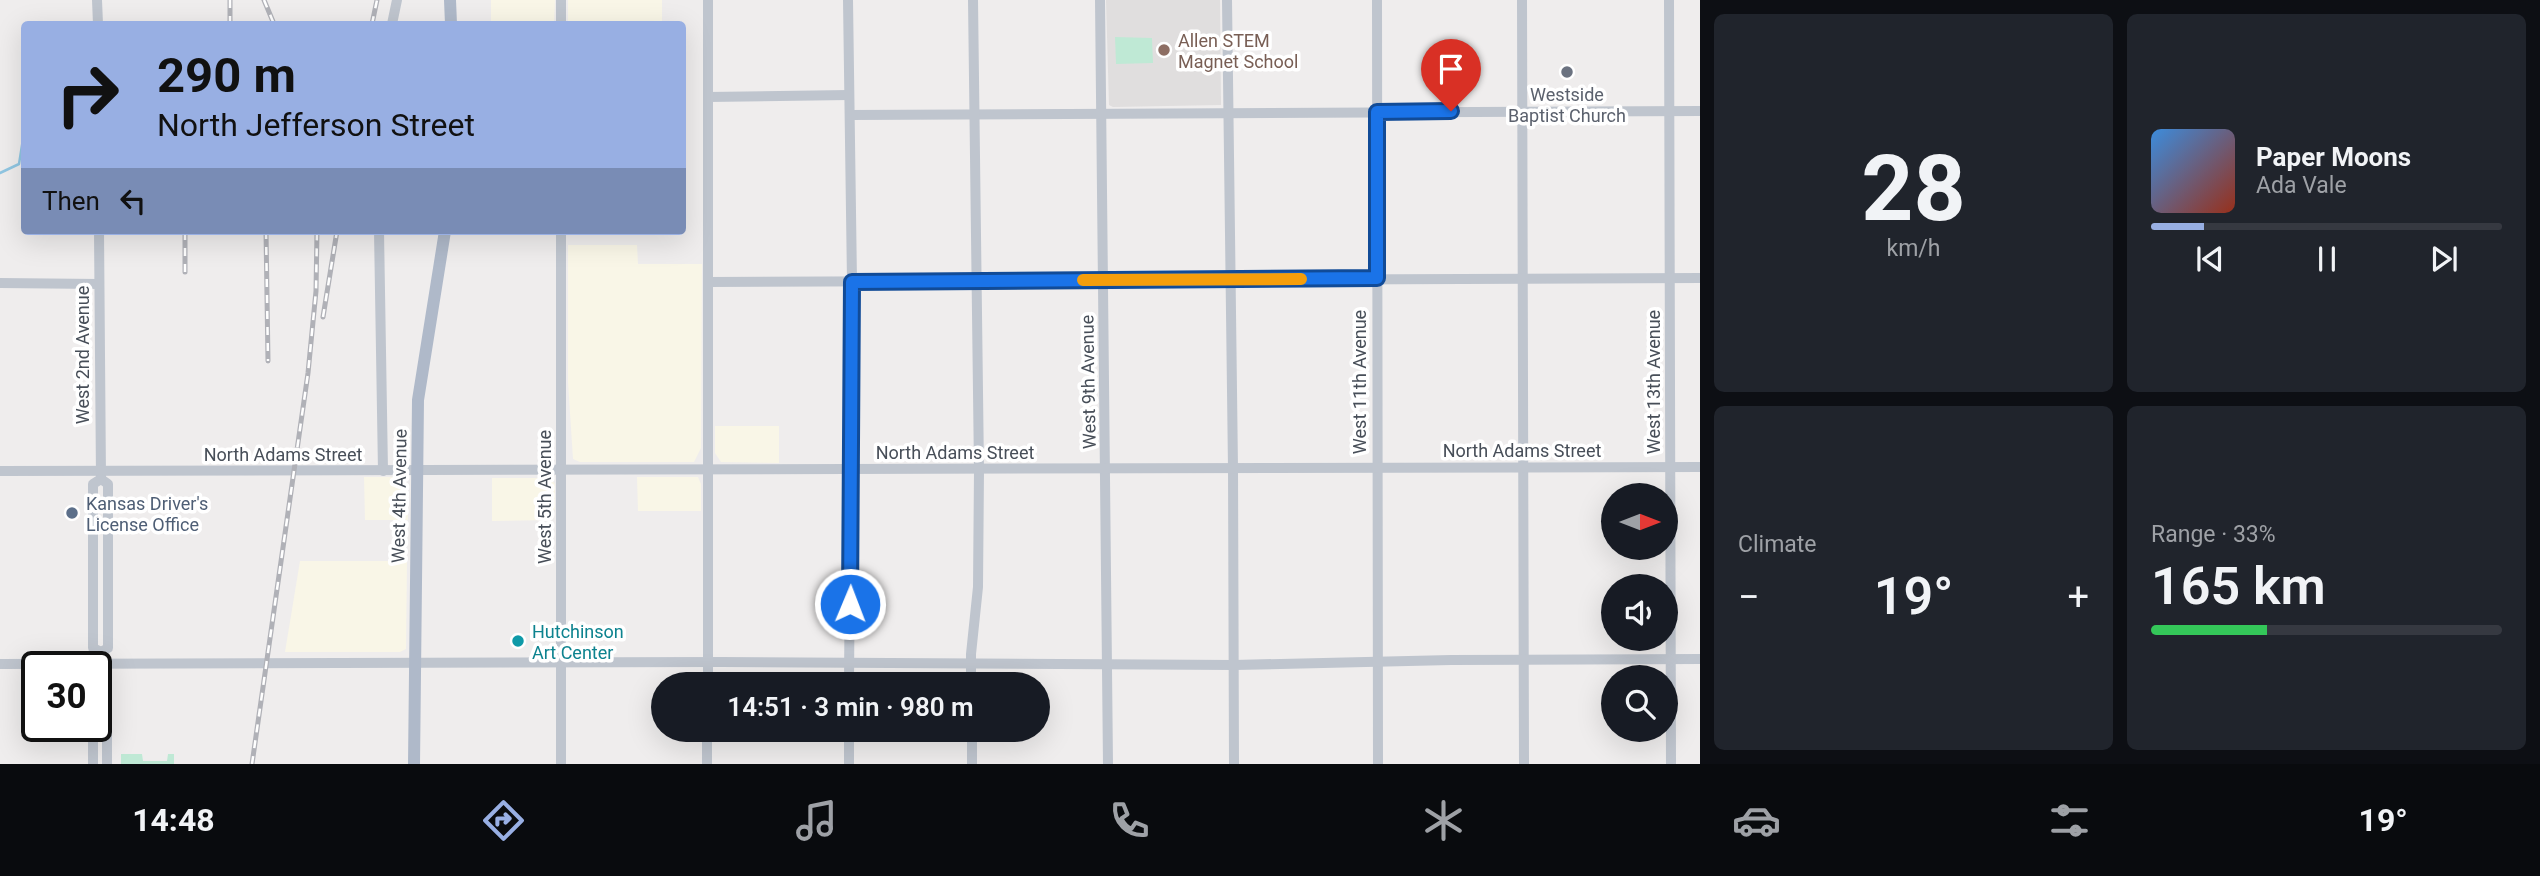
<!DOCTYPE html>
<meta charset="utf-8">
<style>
body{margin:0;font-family:Roboto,sans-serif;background:#20242c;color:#f1f3f6;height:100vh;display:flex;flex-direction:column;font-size:26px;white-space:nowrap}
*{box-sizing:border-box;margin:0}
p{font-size:23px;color:#9ea1a6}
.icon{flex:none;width:38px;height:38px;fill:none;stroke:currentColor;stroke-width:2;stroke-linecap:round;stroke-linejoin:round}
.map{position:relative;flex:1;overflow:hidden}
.drawer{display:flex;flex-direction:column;gap:14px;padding:14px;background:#0d0f14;width:840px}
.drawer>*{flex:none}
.hud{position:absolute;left:21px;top:21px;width:665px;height:214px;border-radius:7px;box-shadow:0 7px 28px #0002;background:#98afe3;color:#111;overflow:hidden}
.needle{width:46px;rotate:90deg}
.tools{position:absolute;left:1601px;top:483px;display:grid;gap:14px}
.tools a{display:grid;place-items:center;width:77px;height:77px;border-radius:50%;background:#171b24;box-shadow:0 7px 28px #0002;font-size:35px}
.speed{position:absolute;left:21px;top:651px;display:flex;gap:14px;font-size:35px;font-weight:700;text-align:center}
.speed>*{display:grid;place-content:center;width:91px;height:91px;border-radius:50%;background:#171b24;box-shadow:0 7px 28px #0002;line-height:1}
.speed .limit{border:4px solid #111;border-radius:10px;background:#fff;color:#111}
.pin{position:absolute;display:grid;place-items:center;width:60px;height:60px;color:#fff;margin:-72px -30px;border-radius:50% 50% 50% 0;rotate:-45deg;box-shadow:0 0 7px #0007}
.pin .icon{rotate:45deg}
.me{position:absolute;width:77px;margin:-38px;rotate:1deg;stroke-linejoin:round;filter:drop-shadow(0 0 5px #0008)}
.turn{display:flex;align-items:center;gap:24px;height:147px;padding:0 21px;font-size:32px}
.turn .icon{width:91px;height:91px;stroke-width:2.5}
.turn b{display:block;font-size:49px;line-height:60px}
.then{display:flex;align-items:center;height:66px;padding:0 21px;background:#0003;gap:14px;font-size:26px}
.big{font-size:52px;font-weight:600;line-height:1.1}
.drawer .tile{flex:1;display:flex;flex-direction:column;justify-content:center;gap:10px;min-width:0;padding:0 24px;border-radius:10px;background:#20242c}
.drawer .dial{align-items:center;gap:0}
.dial b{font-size:91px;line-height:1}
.song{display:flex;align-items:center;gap:21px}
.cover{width:84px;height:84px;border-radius:10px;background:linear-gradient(135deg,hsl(210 70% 55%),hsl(10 70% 35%))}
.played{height:7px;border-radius:4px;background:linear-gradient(90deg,#98afe3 15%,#363941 15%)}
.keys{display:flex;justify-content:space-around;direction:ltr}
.heat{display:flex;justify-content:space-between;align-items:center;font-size:38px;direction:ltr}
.charge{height:10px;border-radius:5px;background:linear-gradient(90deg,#34c759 33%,#363941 0)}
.drawer .tiles{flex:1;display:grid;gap:14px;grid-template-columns:repeat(2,1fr)}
.trip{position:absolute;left:651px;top:672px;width:399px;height:70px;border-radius:35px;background:#171b24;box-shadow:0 7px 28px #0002;font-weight:600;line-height:70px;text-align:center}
.dock{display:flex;height:112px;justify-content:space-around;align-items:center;background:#090b0e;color:#9ea1a6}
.dock .icon{width:49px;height:49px}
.dock .selected{color:#98afe3}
.dock b{font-size:32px;color:#f1f3f6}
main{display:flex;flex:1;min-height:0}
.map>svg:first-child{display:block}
.commercial{fill:#f9f6e7}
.education{fill:#e0dede}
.green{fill:#bfe9d5}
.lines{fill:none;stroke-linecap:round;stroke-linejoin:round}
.stream{stroke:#90c6e2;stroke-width:2.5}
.minor{stroke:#bfc5ce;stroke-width:10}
.major{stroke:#afb9c9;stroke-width:12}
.rail-casing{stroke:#b0b1b7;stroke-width:5}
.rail{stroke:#fff;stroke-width:2.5;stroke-dasharray:8;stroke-linecap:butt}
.route-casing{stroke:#114b97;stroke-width:18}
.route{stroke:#1a73e8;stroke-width:12}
.slow{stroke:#f59e0b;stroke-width:12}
.education-dot{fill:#8d6e63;stroke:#fff;stroke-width:2.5}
.worship-dot{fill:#6b7280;stroke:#fff;stroke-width:2.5}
.service-dot{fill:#5c6f8a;stroke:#fff;stroke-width:2.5}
.culture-dot{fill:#0f9aa8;stroke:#fff;stroke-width:2.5}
.labels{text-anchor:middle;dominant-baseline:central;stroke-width:7;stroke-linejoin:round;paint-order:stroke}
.education-label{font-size:18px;fill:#785e54;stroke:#fff;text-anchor:start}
.worship-label{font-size:18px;fill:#5b616d;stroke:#fff}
.street-label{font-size:18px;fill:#474e58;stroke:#fff}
.service-label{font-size:18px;fill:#4e5e75;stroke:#fff;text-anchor:start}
.culture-label{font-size:18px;fill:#0d838f;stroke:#fff;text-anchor:start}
</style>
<main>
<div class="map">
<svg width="1700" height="764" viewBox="0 0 1700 764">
<rect width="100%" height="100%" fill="#efeded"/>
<g class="commercial">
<polygon points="491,0 555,0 554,24 491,24"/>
<rect x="568" y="0" width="94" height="24"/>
<polygon points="568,245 637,245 638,264 702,264 701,448 694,462 580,462 573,459 568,382"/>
<polygon points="715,426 779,426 779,463 721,462 715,453"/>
<polygon points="364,477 400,477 405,480 408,485 408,520 365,520"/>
<polygon points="637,477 698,477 701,484 701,511 638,511"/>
<polygon points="492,478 548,478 552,480 555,484 555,509 552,513 551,520 492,521"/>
<polygon points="300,561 407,561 406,649 400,652 285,652"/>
</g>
<polygon class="education" points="1106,0 1220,0 1221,105 1113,107 1109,105"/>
<g class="green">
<polygon points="1115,37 1152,38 1153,63 1116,64"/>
<polygon points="121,754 142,754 143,761 167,761 168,754 174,754 174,764 121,764"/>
</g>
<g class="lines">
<polyline class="stream" points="0,173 19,164 24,133"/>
<g class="minor">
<polyline points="97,0 98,24"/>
<polyline points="561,0 561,24"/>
<polyline points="848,0 852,282 849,684"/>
<polyline points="1100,0 1108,764"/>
<polyline points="1227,0 1233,468 1234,764"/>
<polyline points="1377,0 1378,764"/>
<polyline points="1522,0 1524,764"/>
<polyline points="1669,0 1671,764"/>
<polyline points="392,24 397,0"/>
<polyline points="708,97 849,95"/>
<polyline points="850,115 1700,111"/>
<polyline points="99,231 101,479 108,484 108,648 101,652 100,670 107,675 107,764"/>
<polyline points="379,231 383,471"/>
<polyline points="561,231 561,764"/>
<polyline points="708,282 1700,278"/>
<polyline points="0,283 99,284"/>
<polyline points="0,471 1700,467"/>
<polyline points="101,479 93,484 93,648 101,652"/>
<polyline points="0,664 721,662 1234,665 1451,660 1700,659"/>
<polyline points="708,684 708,0"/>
<polyline points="971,684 971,654 978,587 979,470 973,0"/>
<polyline points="972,730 972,764"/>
<polyline points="93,764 93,726"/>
<polyline points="707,764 707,730"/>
<polyline points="849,764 849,730"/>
</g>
<g class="major">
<polyline points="450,0 451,24"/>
<polyline points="414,764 418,400 445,231"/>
</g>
<defs>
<g id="rail">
<polyline points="230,0 230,24"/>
<polyline points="264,0 274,24"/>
<polyline points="372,24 377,0"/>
<polyline points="266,231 268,361"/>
<polyline points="185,272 185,231"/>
<polyline points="323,317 337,231"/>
<polyline points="252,764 308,373 316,291 317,231"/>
</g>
</defs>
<use href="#rail" class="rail-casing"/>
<use href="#rail" class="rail"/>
</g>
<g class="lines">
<defs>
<polyline id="route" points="850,604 852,282 1377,278 1377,112 1451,111"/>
</defs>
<use href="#route" class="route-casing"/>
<use href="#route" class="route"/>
<polyline class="slow" points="1083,280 1301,279"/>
</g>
<circle class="education-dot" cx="1164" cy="50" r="7"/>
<circle class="worship-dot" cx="1567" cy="72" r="7"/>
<circle class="service-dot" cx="72" cy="513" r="7"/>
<circle class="culture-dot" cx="518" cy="641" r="7"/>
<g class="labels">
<g class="education-label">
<text x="1178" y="40">Allen STEM<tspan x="1178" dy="21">Magnet School</tspan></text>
</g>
<g class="worship-label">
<text x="1567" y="94">Westside<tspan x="1567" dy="21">Baptist Church</tspan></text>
</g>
<g class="street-label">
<text transform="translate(82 355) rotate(-90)">West 2nd Avenue</text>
<text transform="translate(1088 382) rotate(-91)">West 9th Avenue</text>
<text transform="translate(1359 382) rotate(-90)">West 11th Avenue</text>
<text transform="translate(1653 382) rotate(-90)">West 13th Avenue</text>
<text x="1522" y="450">North Adams Street</text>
<text x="955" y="452">North Adams Street</text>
<text x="283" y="454">North Adams Street</text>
<text transform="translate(399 496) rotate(-89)">West 4th Avenue</text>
<text transform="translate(544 497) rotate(-90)">West 5th Avenue</text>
</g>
<g class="service-label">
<text x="86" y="503">Kansas Driver's<tspan x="86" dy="21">License Office</tspan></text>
</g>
<g class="culture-label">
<text x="532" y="631">Hutchinson<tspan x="532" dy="21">Art Center</tspan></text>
</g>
</g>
</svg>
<div class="tools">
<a><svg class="needle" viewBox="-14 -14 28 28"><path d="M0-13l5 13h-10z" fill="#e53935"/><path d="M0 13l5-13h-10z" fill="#9ea1a6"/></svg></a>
<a><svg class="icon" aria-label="sound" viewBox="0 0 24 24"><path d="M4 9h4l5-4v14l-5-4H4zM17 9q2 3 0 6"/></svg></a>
<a><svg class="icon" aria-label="search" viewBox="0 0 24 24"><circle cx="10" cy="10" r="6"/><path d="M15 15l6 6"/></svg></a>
</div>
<div class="speed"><div class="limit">30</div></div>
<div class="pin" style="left:1451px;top:111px;background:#d93025"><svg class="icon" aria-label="arrive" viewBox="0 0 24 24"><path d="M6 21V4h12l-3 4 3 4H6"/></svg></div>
<svg class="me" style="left:850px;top:604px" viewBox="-20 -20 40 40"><circle r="17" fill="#1a73e8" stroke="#fff" stroke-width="3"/><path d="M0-11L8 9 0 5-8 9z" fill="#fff"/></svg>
<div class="trip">14:51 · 3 min · 980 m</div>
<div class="hud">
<div class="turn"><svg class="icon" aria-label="right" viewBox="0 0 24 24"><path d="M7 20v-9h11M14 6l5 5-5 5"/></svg><div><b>290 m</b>North Jefferson Street</div></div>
<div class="then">Then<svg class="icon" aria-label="left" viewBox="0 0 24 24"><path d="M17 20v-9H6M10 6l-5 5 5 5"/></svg></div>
</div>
</div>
<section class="drawer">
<div class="tiles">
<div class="tile dial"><b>28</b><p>km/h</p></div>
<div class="tile">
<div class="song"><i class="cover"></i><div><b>Paper Moons</b><p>Ada Vale</p></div></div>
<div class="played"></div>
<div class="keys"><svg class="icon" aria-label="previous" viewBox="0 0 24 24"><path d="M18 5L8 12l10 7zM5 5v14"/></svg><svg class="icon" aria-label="pause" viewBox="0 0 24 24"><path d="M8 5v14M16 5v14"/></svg><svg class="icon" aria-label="next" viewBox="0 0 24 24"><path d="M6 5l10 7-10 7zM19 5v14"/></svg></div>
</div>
<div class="tile"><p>Climate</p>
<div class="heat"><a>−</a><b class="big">19°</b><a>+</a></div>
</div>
<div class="tile"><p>Range · 33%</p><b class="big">165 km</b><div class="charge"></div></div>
</div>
</section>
</main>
<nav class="dock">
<b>14:48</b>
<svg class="icon selected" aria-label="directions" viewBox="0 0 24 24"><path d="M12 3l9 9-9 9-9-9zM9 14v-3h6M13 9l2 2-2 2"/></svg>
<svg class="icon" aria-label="music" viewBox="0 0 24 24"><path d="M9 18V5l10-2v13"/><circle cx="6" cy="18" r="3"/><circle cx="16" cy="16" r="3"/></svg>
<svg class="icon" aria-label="phone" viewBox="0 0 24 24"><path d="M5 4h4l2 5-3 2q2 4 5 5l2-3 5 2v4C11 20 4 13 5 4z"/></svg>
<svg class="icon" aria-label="climate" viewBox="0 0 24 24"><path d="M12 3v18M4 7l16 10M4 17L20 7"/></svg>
<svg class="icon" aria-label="car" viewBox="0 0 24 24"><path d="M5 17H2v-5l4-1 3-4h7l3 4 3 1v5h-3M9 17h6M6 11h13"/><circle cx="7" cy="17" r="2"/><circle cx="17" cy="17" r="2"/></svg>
<svg class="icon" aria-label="filters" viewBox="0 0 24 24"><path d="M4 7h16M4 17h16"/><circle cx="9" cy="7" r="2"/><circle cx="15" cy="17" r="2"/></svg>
<b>19°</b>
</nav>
